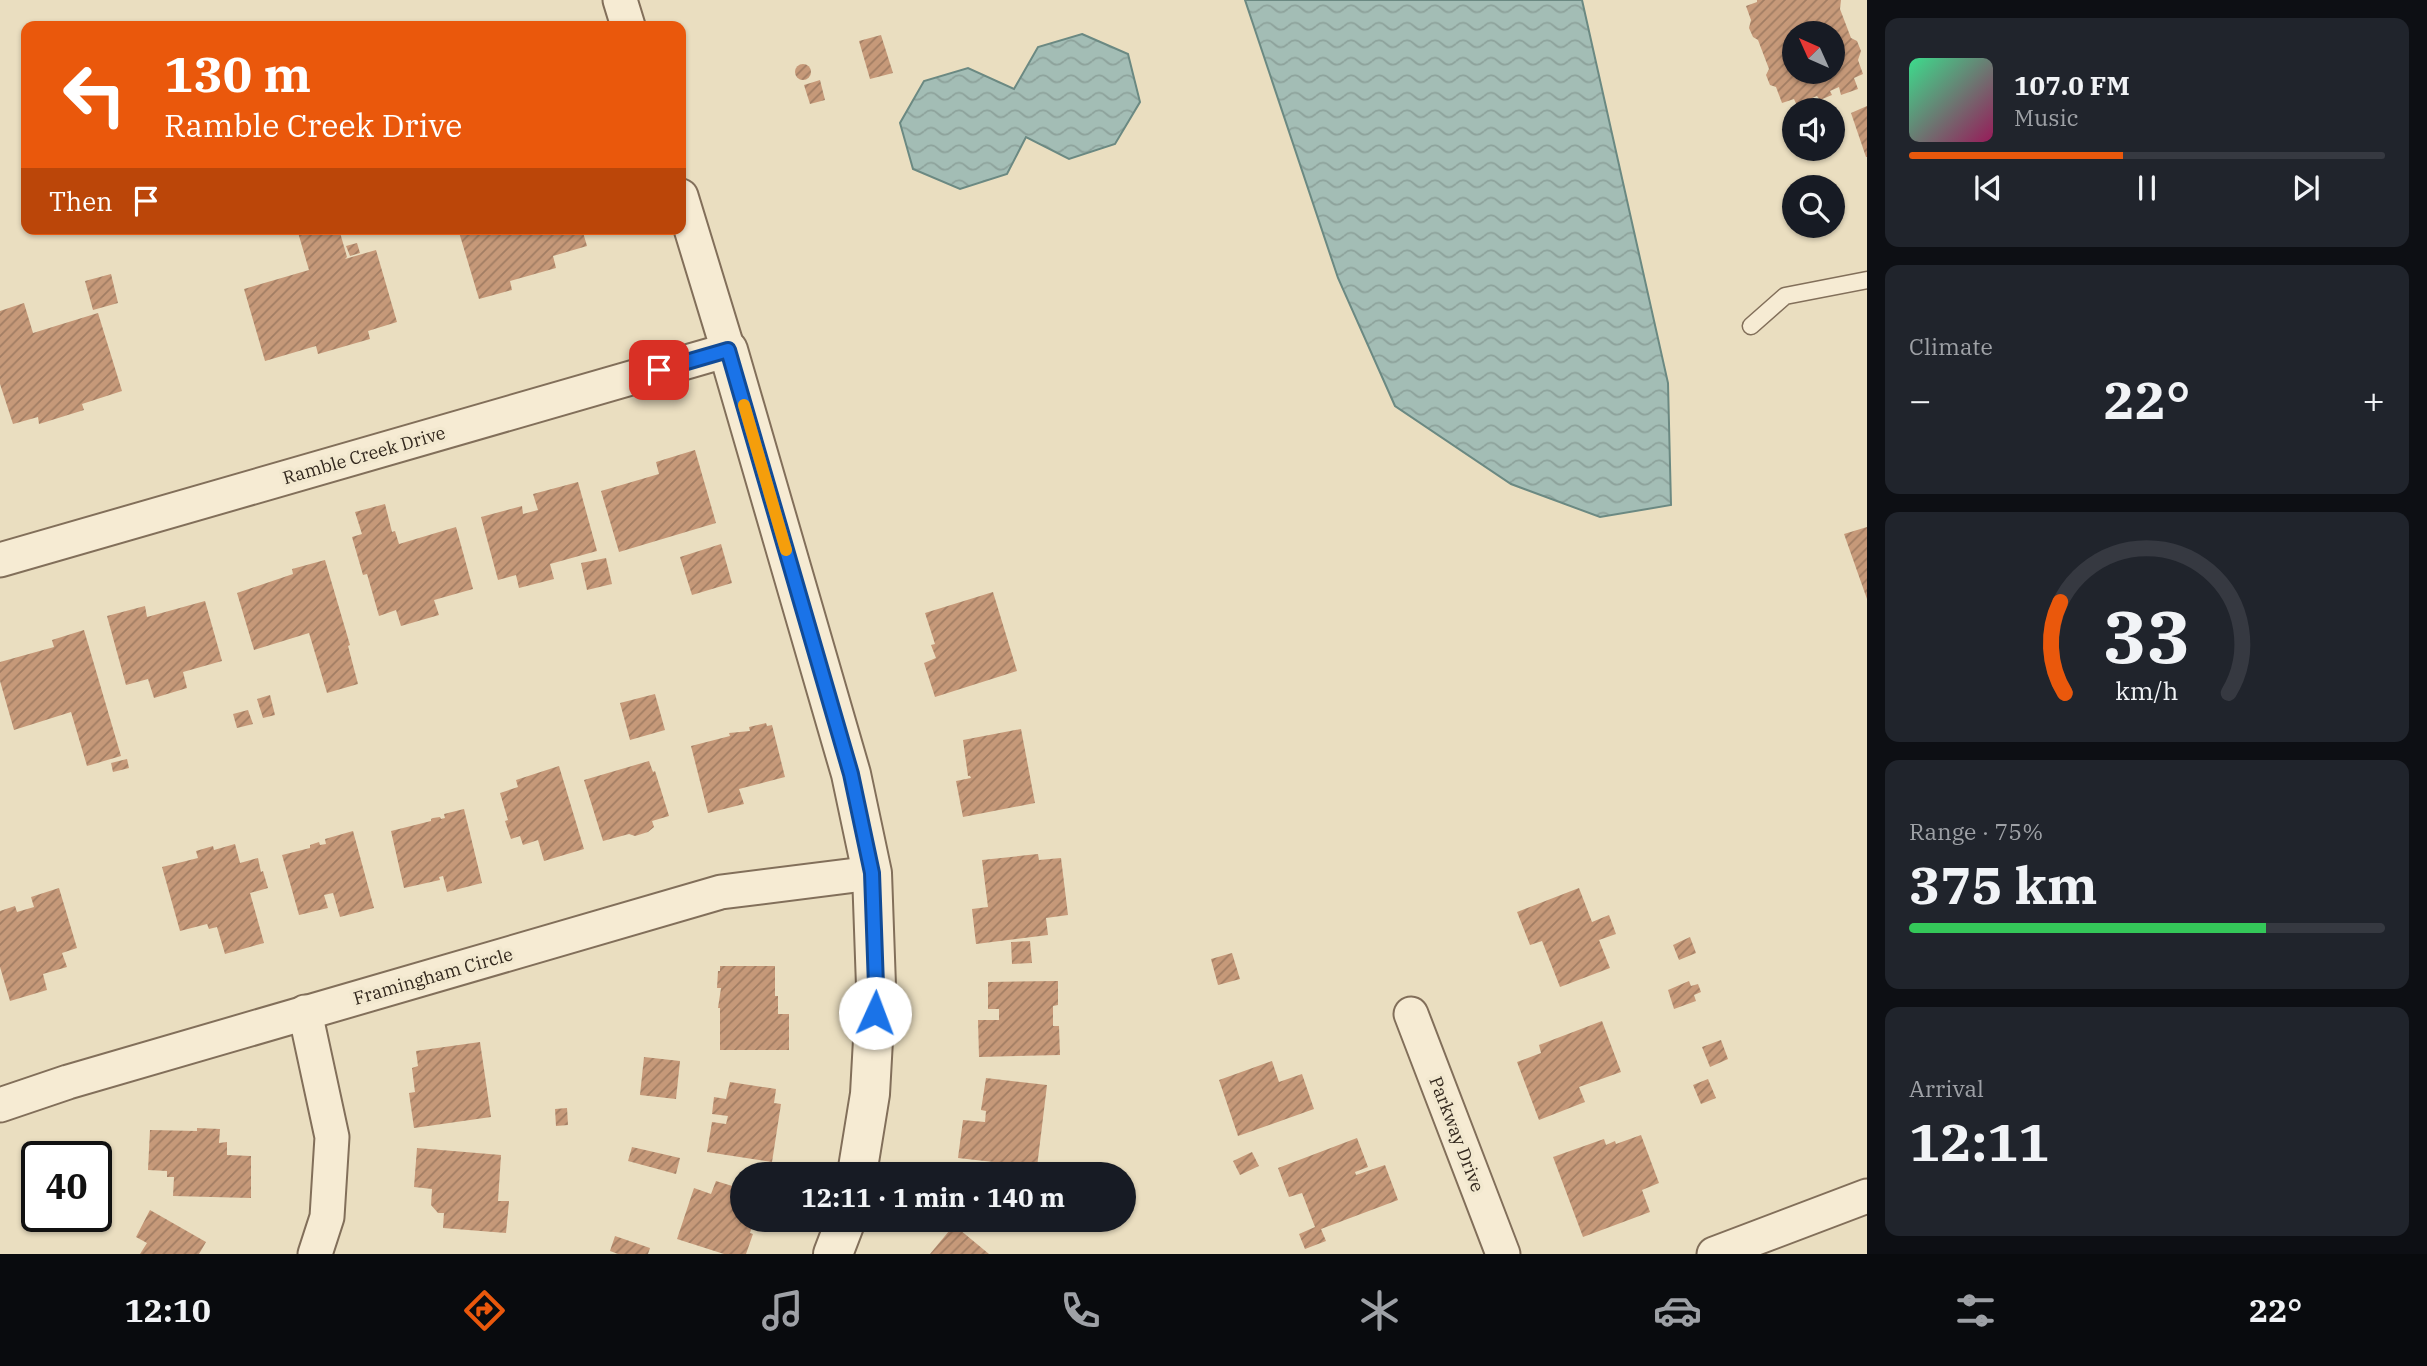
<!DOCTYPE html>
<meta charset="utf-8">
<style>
body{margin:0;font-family:"IBM Plex Serif",serif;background:#20242c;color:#f1f3f6;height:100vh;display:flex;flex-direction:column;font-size:26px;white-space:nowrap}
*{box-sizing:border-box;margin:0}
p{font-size:23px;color:#9ea1a6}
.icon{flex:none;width:38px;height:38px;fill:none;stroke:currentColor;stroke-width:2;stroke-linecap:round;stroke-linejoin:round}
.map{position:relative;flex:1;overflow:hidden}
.details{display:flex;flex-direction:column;gap:18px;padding:18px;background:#0d0f14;width:560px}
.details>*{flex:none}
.top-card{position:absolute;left:21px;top:21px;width:665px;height:214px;border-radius:14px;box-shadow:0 2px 5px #0004;background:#ea580c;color:#fff;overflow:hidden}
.needle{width:46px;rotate:315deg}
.controls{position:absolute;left:1782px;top:21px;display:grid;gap:14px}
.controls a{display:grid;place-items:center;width:63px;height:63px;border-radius:50%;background:#171b24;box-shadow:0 2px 5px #0004;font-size:35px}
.speed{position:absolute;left:21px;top:1141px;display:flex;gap:14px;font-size:35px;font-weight:700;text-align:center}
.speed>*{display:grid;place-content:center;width:91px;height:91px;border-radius:50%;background:#171b24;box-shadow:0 2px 5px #0004;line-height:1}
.speed .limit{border:4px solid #111;border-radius:10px;background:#fff;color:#111}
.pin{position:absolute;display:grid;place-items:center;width:60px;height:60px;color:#fff;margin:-30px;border-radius:14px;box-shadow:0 4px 10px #0006}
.me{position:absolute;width:77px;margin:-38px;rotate:2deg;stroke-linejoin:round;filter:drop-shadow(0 0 5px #0008)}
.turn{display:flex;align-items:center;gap:24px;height:147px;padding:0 28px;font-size:32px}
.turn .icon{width:91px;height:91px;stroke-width:2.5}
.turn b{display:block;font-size:49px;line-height:60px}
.then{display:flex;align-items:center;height:66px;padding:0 28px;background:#0003;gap:14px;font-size:26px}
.big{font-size:52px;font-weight:700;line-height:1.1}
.details .card{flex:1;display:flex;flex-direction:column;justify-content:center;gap:10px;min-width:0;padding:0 24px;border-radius:14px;background:#20242c}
.details .dial{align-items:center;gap:0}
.dial svg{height:182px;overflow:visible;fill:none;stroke:#363941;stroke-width:7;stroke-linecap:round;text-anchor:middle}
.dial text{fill:#f1f3f6;stroke:none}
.song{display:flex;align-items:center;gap:21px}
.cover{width:84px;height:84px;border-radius:10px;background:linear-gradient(135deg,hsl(150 70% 55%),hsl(330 70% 35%))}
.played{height:7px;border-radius:4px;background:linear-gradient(90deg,#ea580c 45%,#363941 45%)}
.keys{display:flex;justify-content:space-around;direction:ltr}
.heat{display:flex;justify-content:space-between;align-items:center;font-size:38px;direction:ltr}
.charge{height:10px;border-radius:5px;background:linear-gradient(90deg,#34c759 75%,#363941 0)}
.trip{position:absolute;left:730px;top:1162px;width:406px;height:70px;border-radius:35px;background:#171b24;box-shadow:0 2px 5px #0004;font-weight:700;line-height:70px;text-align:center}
.tabs{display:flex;height:112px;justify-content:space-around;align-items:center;background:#090b0e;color:#9ea1a6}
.tabs .icon{width:49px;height:49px}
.tabs .active{color:#ea580c}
.tabs b{font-size:32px;color:#f1f3f6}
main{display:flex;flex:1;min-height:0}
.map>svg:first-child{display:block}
.water{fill:url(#water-waves);stroke:#6b8982;stroke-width:2}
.building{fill:url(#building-hatch);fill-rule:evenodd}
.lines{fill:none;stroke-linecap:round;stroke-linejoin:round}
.service-casing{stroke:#826f5a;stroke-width:19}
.minor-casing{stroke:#826f5a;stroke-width:37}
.tertiary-casing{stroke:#826f5a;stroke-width:42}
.service{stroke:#f6ebd3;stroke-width:16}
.minor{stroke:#f6ebd3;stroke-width:33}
.tertiary{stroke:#f6ebd3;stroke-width:38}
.route-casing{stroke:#114b97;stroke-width:18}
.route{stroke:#1a73e8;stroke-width:12}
.slow{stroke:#f59e0b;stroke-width:12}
.labels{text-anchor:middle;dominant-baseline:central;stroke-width:7;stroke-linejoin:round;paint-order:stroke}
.street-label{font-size:18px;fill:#32271d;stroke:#f2e8cf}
</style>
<main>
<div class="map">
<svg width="1867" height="1254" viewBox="0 0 1867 1254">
<defs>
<pattern id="water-waves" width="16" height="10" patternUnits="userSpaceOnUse" patternTransform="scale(1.75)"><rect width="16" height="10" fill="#a3bdb5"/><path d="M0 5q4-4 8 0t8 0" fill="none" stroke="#8da29b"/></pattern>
<pattern id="building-hatch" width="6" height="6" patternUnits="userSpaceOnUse" patternTransform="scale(1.75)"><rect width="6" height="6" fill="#c69979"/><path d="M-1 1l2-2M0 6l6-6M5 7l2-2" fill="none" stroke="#a17d63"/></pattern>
</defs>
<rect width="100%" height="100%" fill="#eadec0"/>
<g class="water">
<polygon points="1245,0 1582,0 1668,383 1671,505 1600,517 1511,484 1395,406 1338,278"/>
<polygon points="1082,34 1128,54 1140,102 1115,144 1069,159 1026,137 1007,174 960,189 913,169 900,123 924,81 968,68 1014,89 1038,47"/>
</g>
<g class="building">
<path d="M 1757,0 L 1841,0 L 1840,9 L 1851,38 L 1857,41 L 1861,51 L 1858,60 L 1863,74 L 1854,78 L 1858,89 L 1841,95 L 1839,87 L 1830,91 L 1832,95 L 1820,100 L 1817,96 L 1812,98 L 1815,105 L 1801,110 L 1799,110 L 1794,99 L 1782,103 L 1776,87 L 1770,85 L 1766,75 L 1769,69 L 1758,40 L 1753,37 L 1749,28 L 1751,20 L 1746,6 L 1757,2 ZM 1794,33 L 1832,33 L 1832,72 L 1794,72 Z"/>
<polygon points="881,35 893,73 870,79 859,41"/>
<circle cx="803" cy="72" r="8"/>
<polygon points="820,80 825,100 810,104 804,85"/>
<polygon points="1867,106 1867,157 1866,157 1851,113"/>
<polygon points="297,229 339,229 347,257 345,259 376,250 397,322 368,331 370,339 318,354 316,346 265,361 244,289 309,270"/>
<polygon points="458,229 582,229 587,246 553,256 556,268 510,281 512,290 479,299"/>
<polygon points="357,243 360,253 350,256 346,246"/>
<polygon points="111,274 118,303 93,310 85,281"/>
<polygon points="24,303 33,333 98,313 122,391 82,404 84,410 39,424 38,417 13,424 0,384 0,311"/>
<polygon points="695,450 716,523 619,552 601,491 659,474 656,462"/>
<polygon points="578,482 597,551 550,564 554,579 519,588 516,575 498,580 481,517 522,506 523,514 538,510 533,494"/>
<polygon points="385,504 392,532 395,531 399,544 456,527 473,589 434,600 439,615 401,626 396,610 379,616 367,574 363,575 352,537 362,534 355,512"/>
<polygon points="1867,527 1867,599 1844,534"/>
<polygon points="721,544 732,583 692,595 680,557"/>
<polygon points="606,558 612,584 587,590 581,563"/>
<polygon points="325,560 350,645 348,646 358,684 327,693 309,633 254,650 237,593 293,574 292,569"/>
<polygon points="993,592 1017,671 935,697 924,663 936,658 931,645 935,644 925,613"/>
<polygon points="205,601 222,661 183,672 187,688 154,698 148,679 126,685 107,616 145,606 147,617"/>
<polygon points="84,630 121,756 87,766 71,712 14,730 0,681 0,662 54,647 52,640"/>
<polygon points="655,694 665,730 630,740 620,703"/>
<polygon points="270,695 275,715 263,718 257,699"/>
<polygon points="248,710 253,724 237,728 233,714"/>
<polygon points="766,723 767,726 772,725 785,777 739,789 744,804 708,813 691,746 730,736 729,733 750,731 749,727"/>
<polygon points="1021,729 1035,803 963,817 956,781 971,778 970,776 968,776 963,740"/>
<polygon points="127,759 129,768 113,772 111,763"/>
<polygon points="649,761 653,772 655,771 669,816 652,821 654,827 648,832 635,836 629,834 603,841 584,780"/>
<polygon points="559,766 584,849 544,861 538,840 523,845 520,836 511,839 505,821 508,820 500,793 518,787 516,780"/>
<polygon points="464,809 482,883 447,892 443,876 439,877 440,880 404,888 391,831 431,821 431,819 433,818 440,817 441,819 445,818 444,814"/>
<polygon points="353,831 374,908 340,917 333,893 324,895 328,908 299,915 282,855 310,848 310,845 319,842 320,845 326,844 325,839"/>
<polygon points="235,844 240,863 258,858 261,872 263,871 268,888 250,893 264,943 225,954 217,927 209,929 207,924 180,931 162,867 198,858 196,851 213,846 214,850"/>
<polygon points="1038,854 1039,860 1061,858 1068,915 1046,918 1048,935 976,944 972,909 988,907 982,860"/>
<polygon points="59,888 77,948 62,953 67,967 43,974 47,990 10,1001 0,967 0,911 15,906 17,912 34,907 31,897"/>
<polygon points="1579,888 1592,922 1609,915 1616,934 1599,940 1610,968 1560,987 1542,941 1530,945 1517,912"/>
<polygon points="1690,937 1696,953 1679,960 1673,945"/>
<polygon points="1030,941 1032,963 1012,964 1011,942"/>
<polygon points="1232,953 1240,979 1218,985 1211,959"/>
<polygon points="720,966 775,966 775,996 778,996 778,1014 789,1014 789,1050 720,1050 720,1008 718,1008 721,988 717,988 718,971 720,971"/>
<polygon points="1058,981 1058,1005 1053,1006 1053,1026 1059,1026 1060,1055 979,1057 978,1020 999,1020 999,1009 988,1009 988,982"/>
<polygon points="1689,981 1691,986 1698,984 1701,992 1694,995 1696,1001 1674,1009 1668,990"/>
<polygon points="1602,1021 1621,1072 1579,1087 1585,1102 1539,1120 1517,1062 1541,1053 1539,1045"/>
<polygon points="1721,1040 1728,1059 1710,1067 1702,1047"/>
<polygon points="480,1042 491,1117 414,1128 409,1093 415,1092 412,1068 418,1066 416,1051"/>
<polygon points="644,1057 680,1061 676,1099 640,1095"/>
<polygon points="1272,1061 1279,1082 1302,1074 1314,1109 1238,1136 1219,1080"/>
<polygon points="986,1078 1047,1085 1037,1167 958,1158 963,1120 985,1122 986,1111 981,1110"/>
<polygon points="1708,1079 1716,1098 1701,1104 1693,1085"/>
<polygon points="730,1082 776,1089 774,1103 781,1104 772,1162 707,1152 712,1122 726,1124 728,1116 712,1114 714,1097 726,1099"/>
<polygon points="567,1108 568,1125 556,1126 555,1109"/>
<polygon points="197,1128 220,1129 219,1143 227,1142 227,1155 251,1156 251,1198 173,1196 174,1177 167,1177 167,1171 148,1170 150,1130 197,1131"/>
<polygon points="1641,1135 1659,1183 1642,1190 1650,1212 1583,1237 1553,1157 1604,1139 1606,1145 1615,1141 1616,1144"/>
<polygon points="1357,1138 1368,1167 1355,1172 1356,1175 1385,1165 1398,1200 1321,1229 1326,1241 1305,1249 1299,1234 1315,1227 1302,1193 1289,1197 1278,1168"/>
<polygon points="632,1147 680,1158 676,1174 628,1161"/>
<polygon points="417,1148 501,1155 498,1201 509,1201 506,1233 443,1228 444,1213 438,1213 431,1205 432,1189 414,1187"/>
<polygon points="1252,1152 1259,1166 1240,1175 1233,1161"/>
<polygon points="716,1181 742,1189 742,1220 754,1220 750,1233 753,1234 746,1254 724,1254 677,1239 694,1188 711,1194"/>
<polygon points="150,1210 206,1242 199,1254 140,1254 147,1243 136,1237"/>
<polygon points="954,1225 989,1254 930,1254"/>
<polygon points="615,1236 650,1248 648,1254 618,1254 610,1251"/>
</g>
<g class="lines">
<defs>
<polyline id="service" points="1751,326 1785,296 1867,280"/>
<g id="minor">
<polyline points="620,0 628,26"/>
<polyline points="0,560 728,350 681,196"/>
<polyline points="305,1012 332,1137 327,1217 315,1254"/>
<polyline points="1411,1014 1503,1254"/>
<polyline points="0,1105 68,1082 721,892 872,873"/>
<polyline points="1714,1254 1867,1196"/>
</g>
<g id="tertiary">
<polyline points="728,350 851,774 872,873 876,986 870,1094 857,1174"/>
<polyline points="833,1254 846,1220"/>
</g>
</defs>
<use href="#service" class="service-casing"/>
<use href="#minor" class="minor-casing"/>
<use href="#tertiary" class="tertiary-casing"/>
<use href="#service" class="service"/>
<use href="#minor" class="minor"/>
<use href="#tertiary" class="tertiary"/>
</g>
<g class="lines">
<defs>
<polyline id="route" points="659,370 728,350 851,774 872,873 876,986 875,1013"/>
</defs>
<use href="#route" class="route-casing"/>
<use href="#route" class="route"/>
<polyline class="slow" points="744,405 786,550"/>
</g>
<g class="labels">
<g class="street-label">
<text transform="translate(364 455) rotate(-16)">Ramble Creek Drive</text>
<text transform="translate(433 976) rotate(-16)">Framingham Circle</text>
<text transform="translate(1457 1134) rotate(69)">Parkway Drive</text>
</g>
</g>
</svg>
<div class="controls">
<a><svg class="needle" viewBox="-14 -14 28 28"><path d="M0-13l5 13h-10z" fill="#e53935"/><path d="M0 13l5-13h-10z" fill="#9ea1a6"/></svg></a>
<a><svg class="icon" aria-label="sound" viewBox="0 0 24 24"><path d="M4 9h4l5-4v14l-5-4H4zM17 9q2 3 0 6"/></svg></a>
<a><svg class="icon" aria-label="search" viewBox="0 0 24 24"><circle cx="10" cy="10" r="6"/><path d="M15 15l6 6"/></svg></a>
</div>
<div class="speed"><div class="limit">40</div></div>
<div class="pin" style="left:659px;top:370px;background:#d93025"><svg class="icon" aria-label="arrive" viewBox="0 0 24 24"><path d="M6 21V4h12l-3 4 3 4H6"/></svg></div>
<svg class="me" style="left:875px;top:1013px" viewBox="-20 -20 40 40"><circle r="19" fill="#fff"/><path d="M0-13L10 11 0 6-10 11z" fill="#1a73e8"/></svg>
<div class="trip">12:11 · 1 min · 140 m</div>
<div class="top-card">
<div class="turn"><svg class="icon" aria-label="left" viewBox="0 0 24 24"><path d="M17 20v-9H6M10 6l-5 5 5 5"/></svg><div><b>130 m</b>Ramble Creek Drive</div></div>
<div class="then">Then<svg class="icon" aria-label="arrive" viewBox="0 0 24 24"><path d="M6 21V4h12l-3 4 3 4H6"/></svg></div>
</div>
</div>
<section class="details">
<div class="card">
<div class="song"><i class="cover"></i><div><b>107.0 FM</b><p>Music</p></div></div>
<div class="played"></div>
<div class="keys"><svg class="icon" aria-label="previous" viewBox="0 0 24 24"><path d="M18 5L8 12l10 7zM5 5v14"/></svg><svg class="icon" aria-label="pause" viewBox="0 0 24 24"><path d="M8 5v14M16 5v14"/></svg><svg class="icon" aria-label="next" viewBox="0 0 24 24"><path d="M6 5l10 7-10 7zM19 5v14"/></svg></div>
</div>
<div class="card"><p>Climate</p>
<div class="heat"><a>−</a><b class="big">22°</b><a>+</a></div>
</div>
<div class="card dial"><svg viewBox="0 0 100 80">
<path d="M14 69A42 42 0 1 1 86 69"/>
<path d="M14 69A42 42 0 0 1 12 29" stroke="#ea580c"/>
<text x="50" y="56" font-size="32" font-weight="700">33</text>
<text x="50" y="72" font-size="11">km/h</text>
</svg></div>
<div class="card"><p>Range · 75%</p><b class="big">375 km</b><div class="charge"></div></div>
<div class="card"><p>Arrival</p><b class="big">12:11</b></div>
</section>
</main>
<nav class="tabs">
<b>12:10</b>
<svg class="icon active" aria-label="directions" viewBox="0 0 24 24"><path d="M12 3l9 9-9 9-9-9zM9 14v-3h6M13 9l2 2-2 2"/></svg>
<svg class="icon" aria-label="music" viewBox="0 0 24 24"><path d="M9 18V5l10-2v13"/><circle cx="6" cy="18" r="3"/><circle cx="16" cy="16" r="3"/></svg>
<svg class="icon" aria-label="phone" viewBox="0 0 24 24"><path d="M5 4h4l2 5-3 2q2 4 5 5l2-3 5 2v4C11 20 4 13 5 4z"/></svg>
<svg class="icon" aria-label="climate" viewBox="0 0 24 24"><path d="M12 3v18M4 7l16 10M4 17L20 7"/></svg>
<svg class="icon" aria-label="car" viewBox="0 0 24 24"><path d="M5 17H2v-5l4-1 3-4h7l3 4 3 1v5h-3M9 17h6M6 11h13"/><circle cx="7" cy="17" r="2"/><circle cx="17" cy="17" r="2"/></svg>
<svg class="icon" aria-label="filters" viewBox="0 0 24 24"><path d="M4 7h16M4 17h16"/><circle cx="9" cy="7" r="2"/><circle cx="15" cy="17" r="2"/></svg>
<b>22°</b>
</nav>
